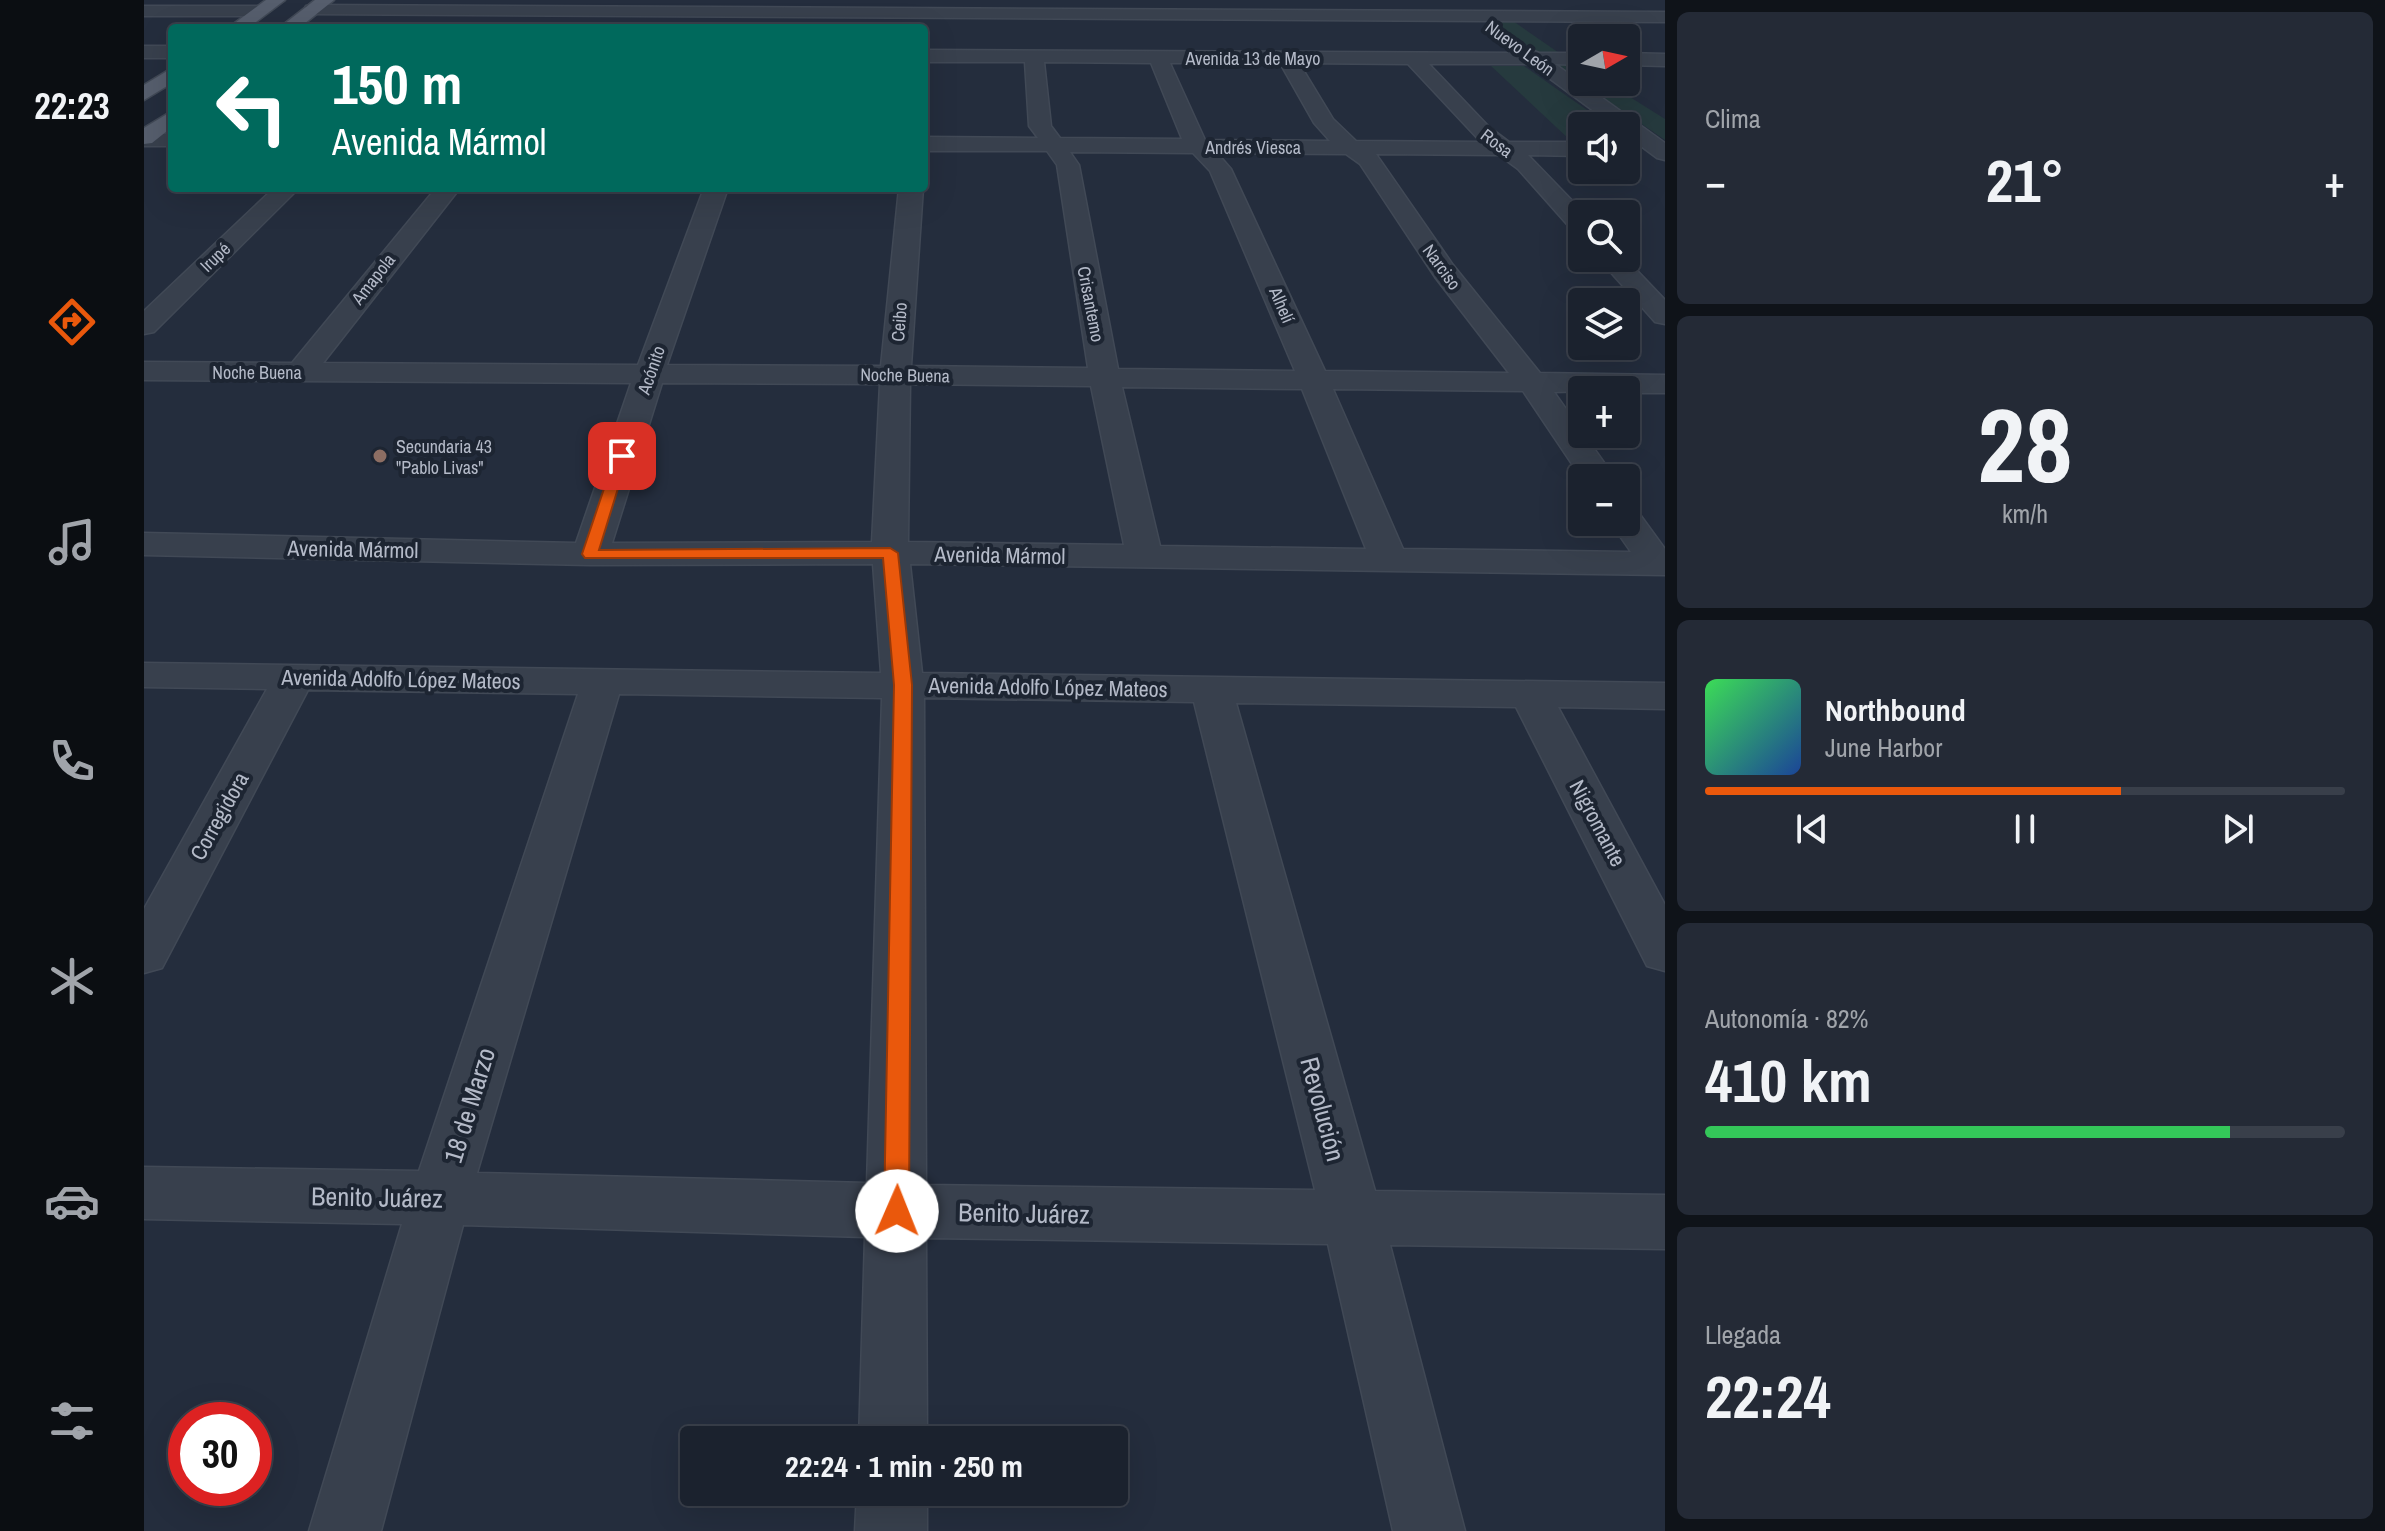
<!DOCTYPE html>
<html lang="es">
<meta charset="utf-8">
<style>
body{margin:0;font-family:"Archivo Narrow",sans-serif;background:#242a36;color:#f1f3f6;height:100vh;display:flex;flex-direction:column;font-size:30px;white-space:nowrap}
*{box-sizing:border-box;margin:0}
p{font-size:26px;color:#a0a4aa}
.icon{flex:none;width:44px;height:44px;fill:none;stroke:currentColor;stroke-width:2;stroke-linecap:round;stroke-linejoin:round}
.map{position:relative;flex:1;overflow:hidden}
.sheet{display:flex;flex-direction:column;gap:12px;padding:12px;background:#0f1319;width:720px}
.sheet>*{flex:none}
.guide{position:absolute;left:24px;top:24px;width:760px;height:168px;border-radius:8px;box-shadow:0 8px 32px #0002,0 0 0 2px #393f4a;background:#00695c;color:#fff;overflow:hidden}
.needle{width:52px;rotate:81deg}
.tools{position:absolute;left:1424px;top:24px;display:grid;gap:16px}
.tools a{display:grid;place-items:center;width:72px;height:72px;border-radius:8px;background:#1b222e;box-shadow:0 8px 32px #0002,0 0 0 2px #393f4a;font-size:40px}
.speed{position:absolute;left:24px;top:1402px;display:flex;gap:16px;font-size:40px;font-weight:700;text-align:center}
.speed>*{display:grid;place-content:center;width:104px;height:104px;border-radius:50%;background:#1b222e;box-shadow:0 8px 32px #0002,0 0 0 2px #393f4a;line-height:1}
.speed .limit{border:12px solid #d22;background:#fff;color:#111}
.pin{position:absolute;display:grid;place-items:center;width:68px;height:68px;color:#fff;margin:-34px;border-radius:16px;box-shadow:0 4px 12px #0006}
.me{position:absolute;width:88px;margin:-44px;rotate:1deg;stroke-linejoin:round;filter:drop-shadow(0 0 6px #0008)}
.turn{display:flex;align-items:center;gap:28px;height:168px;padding:0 32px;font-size:36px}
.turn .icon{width:104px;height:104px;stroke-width:2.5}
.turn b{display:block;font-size:56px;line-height:68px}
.big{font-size:60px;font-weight:700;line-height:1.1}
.sheet .card{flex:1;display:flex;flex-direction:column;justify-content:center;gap:12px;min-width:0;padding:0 28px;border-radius:12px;background:#242a36}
.sheet .dial{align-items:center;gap:0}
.dial b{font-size:104px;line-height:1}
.song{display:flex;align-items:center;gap:24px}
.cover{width:96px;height:96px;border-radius:12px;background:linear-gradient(135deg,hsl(130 70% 55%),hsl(220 70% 35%))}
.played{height:8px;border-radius:4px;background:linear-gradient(90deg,#ea580c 65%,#393f4a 65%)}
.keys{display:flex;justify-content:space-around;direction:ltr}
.heat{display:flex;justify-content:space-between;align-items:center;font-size:44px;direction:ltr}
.charge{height:12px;border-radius:6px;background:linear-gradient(90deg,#34c759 82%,#393f4a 0)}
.trip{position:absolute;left:536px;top:1426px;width:448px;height:80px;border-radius:8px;background:#1b222e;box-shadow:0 8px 32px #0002,0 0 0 2px #393f4a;font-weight:700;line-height:80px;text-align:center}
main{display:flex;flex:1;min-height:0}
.tabs{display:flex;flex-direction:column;width:144px;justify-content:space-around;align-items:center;background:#0b0e12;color:#a0a4aa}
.tabs .icon{width:56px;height:56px}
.tabs .selected{color:#ea580c}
.tabs b{font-size:36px;color:#f1f3f6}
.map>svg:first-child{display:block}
.green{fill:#263a3e}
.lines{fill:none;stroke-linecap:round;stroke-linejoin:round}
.minor-casing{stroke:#414956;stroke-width:3}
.major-casing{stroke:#414956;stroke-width:3}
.minor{fill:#38404d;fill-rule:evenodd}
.major{fill:#565e6d;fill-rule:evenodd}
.route{fill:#ea580c;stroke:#983908;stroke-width:2}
.education-dot{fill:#8d6e63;stroke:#1d2532;stroke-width:3}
.labels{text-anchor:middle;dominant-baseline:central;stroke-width:8;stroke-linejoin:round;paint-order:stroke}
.far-street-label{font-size:18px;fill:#b4bac8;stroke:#1d2532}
.far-poi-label{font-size:18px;fill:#b4bac8;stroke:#1d2532;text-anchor:start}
.street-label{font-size:22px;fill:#b4bac8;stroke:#1d2532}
.near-street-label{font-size:26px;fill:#b4bac8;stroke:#1d2532}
</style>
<main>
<nav class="tabs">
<b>22:23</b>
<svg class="icon selected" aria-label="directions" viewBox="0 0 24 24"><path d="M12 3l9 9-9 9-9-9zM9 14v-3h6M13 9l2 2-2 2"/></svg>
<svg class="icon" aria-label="music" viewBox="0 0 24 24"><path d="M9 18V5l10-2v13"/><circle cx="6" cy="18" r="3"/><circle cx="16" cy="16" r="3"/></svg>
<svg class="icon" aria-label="phone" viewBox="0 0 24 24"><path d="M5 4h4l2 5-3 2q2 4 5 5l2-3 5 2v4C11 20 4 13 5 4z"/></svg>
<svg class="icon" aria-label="climate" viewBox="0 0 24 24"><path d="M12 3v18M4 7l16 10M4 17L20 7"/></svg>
<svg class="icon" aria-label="car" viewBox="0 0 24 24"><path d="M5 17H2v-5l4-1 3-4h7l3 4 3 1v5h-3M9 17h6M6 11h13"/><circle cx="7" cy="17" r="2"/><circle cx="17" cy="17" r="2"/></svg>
<svg class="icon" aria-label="filters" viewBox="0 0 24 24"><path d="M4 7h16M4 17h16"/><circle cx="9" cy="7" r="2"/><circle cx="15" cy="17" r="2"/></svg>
</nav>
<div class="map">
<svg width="1521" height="1531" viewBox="0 0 1521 1531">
<rect width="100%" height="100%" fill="#242d3d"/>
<g class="green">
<polygon points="1349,21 1369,21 1418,55 1397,55"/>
<polygon points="1409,63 1438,67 1438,82 1462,82 1521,119 1521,140"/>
<polygon points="1347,66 1380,66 1466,126 1438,126 1438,141 1427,141"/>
</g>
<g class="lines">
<defs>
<g id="minor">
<polygon points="168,5 1521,12 1521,22 162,14 160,10 162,6"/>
<polygon points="0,6 117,6 126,11 117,16 0,16"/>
<rect x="0" y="46" width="28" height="12"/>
<path d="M 1385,49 L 1395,53 L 1438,53 L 1438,65 L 1411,64 L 1521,143 L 1521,160 L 1513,158 L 1482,135 L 1482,126 L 1470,126 L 1386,64 L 1285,64 L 1345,127 L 1365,142 L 1438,142 L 1438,156 L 1384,155 L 1441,214 L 1438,214 L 1438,233 L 1429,231 L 1374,169 L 1355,155 L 1232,154 L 1309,265 L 1396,373 L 1521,375 L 1521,393 L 1482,393 L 1482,390 L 1410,392 L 1471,478 L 1438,479 L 1379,391 L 1189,389 L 1259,549 L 1487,552 L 1466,522 L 1482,522 L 1482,508 L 1494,512 L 1521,549 L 1521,575 L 766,564 L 778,673 L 1521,683 L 1521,709 L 1414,707 L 1521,905 L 1521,971 L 1503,966 L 1372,707 L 1092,703 L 1231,1191 L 1521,1195 L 1521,1249 L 1246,1245 L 1321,1531 L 1249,1531 L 1184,1244 L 782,1238 L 783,1440 L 715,1440 L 721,1237 L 319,1225 L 237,1531 L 165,1531 L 258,1224 L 0,1219 L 0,1167 L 275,1171 L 434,694 L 164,690 L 18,968 L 0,973 L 0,909 L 123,689 L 0,687 L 0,663 L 737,673 L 729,564 L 446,565 L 0,555 L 0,533 L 432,543 L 487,383 L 0,380 L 0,362 L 148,363 L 292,188 L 316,188 L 179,363 L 494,365 L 560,188 L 584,188 L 523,365 L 737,366 L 755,188 L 779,188 L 767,366 L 944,368 L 913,165 L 903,151 L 780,151 L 780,137 L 894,138 L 885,126 L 881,62 L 780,62 L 780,50 L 1377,53 ZM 900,62 L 1007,63 L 1038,139 L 916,138 L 907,126 ZM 1026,63 L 1136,63 L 1170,123 L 1186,141 L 1061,140 ZM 1155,63 L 1264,64 L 1337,142 L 1212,141 L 1189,119 ZM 926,152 L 1049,153 L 1066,171 L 1151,371 L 974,369 L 935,165 ZM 1073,153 L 1202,154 L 1216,164 L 1291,277 L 1365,373 L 1181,371 L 1087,169 ZM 518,383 L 736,384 L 728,542 L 468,543 ZM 766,384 L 947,386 L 980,545 L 764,542 ZM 978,387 L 1158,389 L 1222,549 L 1016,546 ZM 475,694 L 738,698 L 723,1183 L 333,1173 ZM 780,698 L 1050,702 L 1171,1190 L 782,1185 Z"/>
<polygon points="1482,53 1521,54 1521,66 1482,65"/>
<rect x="0" y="134" width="28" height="12"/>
<polygon points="130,188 155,188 10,332 0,334 0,311"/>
<polygon points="1454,258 1481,258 1521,300 1521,324 1511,322"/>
<polygon points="713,1492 783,1492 783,1531 711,1531"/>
</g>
<g id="major">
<polygon points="122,0 141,0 104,28 84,28"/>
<polygon points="171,0 190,0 155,28 135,28"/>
<polygon points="28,68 28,83 0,100 0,85"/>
<polygon points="28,111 28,127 8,143 0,144 0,128"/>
</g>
</defs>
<use href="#minor" class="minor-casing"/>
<use href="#major" class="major-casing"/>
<use href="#minor" class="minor"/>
<use href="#major" class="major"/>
</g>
<polygon class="route" points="478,452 484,456 455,550 746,548 754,553 768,685 765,1211 762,1219 753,1222 744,1219 740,1211 750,685 739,558 441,558 438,554 471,456"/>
<circle class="education-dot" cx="236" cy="456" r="8"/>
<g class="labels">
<g class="far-street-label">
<text transform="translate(1376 48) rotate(36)">Nuevo León</text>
<text x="1109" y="58">Avenida 13 de Mayo</text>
<text transform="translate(1353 143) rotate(37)">Rosa</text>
<text x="1109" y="147">Andrés Viesca</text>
<text transform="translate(71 257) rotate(-44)">Irupé</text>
<text transform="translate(1298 267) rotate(54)">Narciso</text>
<text transform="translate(229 279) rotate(-52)">Amapola</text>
<text transform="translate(947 304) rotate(79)">Crisantemo</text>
<text transform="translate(1138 305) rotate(67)">Alhelí</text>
<text transform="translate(755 322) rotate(-86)">Ceibo</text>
<text transform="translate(507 370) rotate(-71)">Acónito</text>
<text x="113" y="372">Noche Buena</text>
<text transform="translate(761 375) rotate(1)">Noche Buena</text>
</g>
<g class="far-poi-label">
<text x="252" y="446">Secundaria 43<tspan x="252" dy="21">"Pablo Livas"</tspan></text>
</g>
<g class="street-label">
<text transform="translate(209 549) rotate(1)">Avenida Mármol</text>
<text transform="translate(856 555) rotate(1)">Avenida Mármol</text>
<text transform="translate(257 679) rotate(1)">Avenida Adolfo López Mateos</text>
<text transform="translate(904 687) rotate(1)">Avenida Adolfo López Mateos</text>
<text transform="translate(75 816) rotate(-61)">Corregidora</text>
<text transform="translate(1454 823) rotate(62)">Nigromante</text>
</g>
<g class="near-street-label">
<text transform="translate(325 1105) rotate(-73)">18 de Marzo</text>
<text transform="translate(1179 1109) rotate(75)">Revolución</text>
<text transform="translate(233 1197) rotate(1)">Benito Juárez</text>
<text transform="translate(880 1213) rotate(1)">Benito Juárez</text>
</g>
</g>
</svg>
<div class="tools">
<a><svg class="needle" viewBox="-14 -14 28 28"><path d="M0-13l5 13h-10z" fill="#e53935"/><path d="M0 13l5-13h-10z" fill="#a0a4aa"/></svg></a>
<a><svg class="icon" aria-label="sound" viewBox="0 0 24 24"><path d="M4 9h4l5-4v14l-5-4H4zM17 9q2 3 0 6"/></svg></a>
<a><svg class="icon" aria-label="search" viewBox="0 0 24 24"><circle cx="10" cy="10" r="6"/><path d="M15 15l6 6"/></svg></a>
<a><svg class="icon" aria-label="layers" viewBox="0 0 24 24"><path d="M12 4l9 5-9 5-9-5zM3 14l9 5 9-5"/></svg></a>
<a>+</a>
<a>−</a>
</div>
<div class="speed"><div class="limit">30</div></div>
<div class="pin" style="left:478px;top:456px;background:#d93025"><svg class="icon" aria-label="arrive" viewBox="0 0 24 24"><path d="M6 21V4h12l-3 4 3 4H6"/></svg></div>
<svg class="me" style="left:753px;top:1211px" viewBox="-20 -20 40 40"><circle r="19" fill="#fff"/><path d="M0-13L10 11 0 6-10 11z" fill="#ea580c"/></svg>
<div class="trip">22:24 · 1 min · 250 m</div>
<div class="guide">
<div class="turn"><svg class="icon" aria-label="left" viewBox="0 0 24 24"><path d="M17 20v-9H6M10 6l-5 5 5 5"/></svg><div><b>150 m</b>Avenida Mármol</div></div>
</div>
</div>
<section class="sheet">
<div class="card"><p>Clima</p>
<div class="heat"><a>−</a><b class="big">21°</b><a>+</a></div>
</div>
<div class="card dial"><b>28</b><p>km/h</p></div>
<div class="card">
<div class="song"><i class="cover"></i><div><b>Northbound</b><p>June Harbor</p></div></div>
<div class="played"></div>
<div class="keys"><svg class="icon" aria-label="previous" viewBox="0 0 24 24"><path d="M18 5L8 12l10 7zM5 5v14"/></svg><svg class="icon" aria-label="pause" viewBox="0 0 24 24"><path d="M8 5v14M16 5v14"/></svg><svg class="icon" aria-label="next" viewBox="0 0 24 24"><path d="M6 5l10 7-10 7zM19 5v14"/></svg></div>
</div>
<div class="card"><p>Autonomía · 82%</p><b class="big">410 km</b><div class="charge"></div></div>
<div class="card"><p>Llegada</p><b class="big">22:24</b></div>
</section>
</main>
